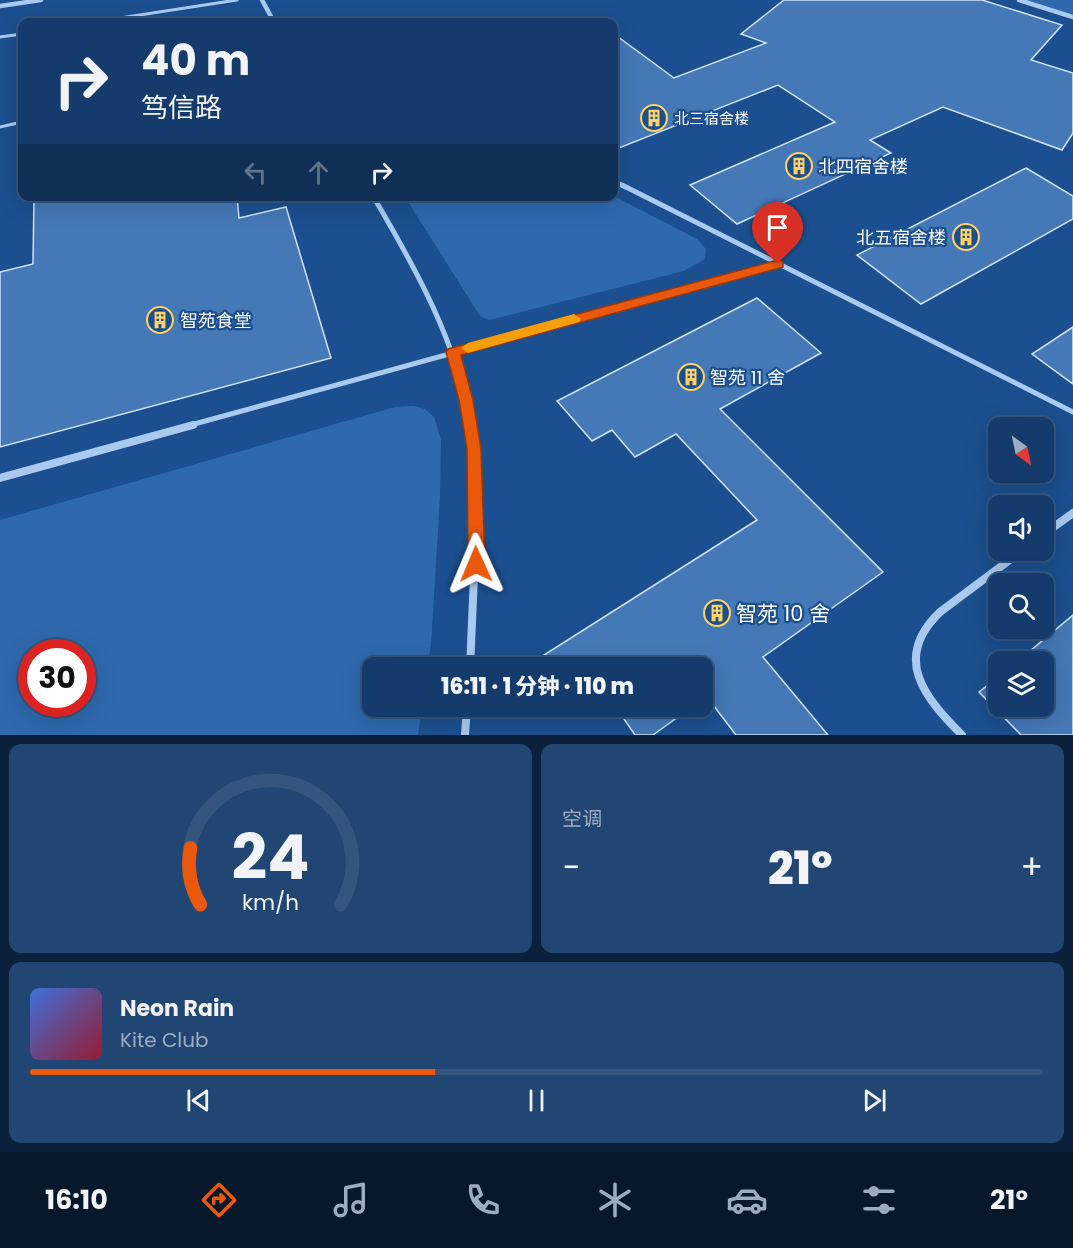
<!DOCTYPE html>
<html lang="zh">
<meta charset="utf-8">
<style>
body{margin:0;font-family:Poppins,"Noto Sans SC",sans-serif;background:#214673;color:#f1f3f6;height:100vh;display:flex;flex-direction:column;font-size:22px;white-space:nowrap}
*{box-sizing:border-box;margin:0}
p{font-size:20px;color:#9dadc1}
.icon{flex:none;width:33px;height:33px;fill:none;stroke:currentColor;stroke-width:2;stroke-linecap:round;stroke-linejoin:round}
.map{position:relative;height:735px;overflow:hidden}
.side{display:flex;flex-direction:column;gap:9px;padding:9px;background:#0b203b;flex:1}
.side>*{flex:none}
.hud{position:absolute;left:18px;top:18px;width:600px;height:183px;border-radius:12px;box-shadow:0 6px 24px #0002,0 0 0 2px #33557e;background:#143b6b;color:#f1f3f6;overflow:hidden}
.needle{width:39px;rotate:147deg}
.tools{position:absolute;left:988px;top:417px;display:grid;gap:12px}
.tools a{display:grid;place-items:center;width:66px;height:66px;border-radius:12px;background:#143b6b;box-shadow:0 6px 24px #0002,0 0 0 2px #33557e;font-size:30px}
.speed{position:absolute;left:18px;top:639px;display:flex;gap:12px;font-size:30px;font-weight:700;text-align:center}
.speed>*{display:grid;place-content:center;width:78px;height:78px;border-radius:50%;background:#143b6b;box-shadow:0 6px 24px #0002,0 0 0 2px #33557e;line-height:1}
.speed .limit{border:9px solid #d22;background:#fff;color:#111}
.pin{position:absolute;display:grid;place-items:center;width:51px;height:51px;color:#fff;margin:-62px -26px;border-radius:50% 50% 50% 0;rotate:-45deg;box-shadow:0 0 6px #0007}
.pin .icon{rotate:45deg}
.me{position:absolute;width:66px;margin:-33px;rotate:359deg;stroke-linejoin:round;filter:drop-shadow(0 0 4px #0008)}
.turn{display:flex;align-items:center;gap:21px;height:126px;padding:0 24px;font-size:27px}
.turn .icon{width:78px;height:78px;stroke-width:2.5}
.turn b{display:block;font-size:42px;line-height:51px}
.lanes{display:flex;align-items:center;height:57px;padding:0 24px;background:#0003;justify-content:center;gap:30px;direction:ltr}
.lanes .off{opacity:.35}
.big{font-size:45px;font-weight:800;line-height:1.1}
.side .tile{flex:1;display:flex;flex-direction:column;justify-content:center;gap:9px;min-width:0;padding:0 21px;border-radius:12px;background:#214673}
.side .dial{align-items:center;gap:0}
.dial svg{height:156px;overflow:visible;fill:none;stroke:#33557e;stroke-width:7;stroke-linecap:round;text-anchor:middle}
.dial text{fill:#f1f3f6;stroke:none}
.song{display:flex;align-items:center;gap:18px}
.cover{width:72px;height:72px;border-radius:9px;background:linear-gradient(135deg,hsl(220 70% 55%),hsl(350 70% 35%))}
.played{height:6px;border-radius:3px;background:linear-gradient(90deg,#ea580c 40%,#33557e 40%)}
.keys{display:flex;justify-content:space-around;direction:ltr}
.heat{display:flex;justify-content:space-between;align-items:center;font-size:33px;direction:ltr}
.side .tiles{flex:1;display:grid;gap:9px;grid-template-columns:1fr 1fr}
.tile:last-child{grid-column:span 2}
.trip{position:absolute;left:362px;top:657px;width:351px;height:60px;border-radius:12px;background:#143b6b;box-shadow:0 6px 24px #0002,0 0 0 2px #33557e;font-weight:800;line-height:60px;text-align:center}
.tab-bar{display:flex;height:96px;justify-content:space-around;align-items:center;background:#08182b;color:#9dadc1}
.tab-bar .icon{width:42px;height:42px}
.tab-bar .active{color:#ea580c}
.tab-bar b{font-size:27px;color:#f1f3f6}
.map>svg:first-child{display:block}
.green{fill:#2e69ad;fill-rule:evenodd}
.building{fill:#4478b7;stroke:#cfe3fa;stroke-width:1.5}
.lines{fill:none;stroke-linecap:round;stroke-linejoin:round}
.service{stroke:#a9c9ee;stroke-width:3}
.minor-far2{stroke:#a9c9ee;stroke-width:4.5}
.minor-far1{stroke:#a9c9ee;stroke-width:5}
.minor{stroke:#a9c9ee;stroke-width:8}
.route{fill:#ea580c;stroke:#983908;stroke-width:1.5}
.slow{fill:#f59e0b}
.labels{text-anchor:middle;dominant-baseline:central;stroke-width:4.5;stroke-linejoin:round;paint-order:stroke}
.far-poi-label{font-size:15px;fill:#fff;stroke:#1b4f8f;text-anchor:start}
.poi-label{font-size:18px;fill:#fff;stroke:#1b4f8f;text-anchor:start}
.near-poi-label{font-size:21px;fill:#fff;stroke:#1b4f8f;text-anchor:start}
</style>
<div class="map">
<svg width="1073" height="735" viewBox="0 0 1073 735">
<rect width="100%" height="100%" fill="#1b4f8f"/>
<g class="green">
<polygon points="1019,0 1073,0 1073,17"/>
<polygon points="614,196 697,239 706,249 705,259 684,271 489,320 480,316 405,197"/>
<path d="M 414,406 L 425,409 L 434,417 L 441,440 L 440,497 L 431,645 L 427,667 L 372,668 L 372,706 L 422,707 L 418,735 L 0,735 L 0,520 L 395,407 ZM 32,652 L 82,652 L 82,704 L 32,704 Z"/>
</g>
<g class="building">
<polygon points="784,0 982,0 1062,25 1031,60 1073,73 1073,133 1062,150 943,107 870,140 891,153 737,224 690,185 835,122 778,85 614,150 614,34 674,78 766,43 741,34"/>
<polygon points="1026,168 1073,196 1073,219 921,304 857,255"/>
<polygon points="34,196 237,196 239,218 286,207 331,358 0,447 0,272 33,264"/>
<polygon points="757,298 821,353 720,409 883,572 763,657 828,735 736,735 707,697 702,700 702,668 552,668 544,655 757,520 676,434 635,457 612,430 592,441 557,401"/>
<polygon points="1073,327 1073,384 1032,354"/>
<polygon points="1073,615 1073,735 1021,735 979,692 999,676 999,706 1044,706 1044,662 1017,662"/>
<polygon points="615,706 693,706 653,735 635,735"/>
</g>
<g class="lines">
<g class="service">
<polyline points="94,22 237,0"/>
<polyline points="0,37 22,34"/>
<polyline points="0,127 22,122"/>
</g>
<g class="minor-far2">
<polyline points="262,0 274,22"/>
<polyline points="1019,0 1073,17"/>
<polyline points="0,6 41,0"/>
<polyline points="614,181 625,187"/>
</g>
<g class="minor-far1">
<polyline points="622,185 1073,412"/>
<path d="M 373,196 C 416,269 457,342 471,426"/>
<polyline points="187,426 778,264"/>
</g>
<g class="minor">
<polyline points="0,478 193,425"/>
<polyline points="1044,534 1073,513"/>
<polyline points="470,668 477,507 471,425"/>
<polyline points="465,735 467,706"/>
<path d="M 962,735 C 924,697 892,658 940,612 L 1023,550"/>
</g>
</g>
<polygon class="route" points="778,260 783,261 783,267 461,355 473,400 481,449 485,564 482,569 476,572 471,569 468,564 467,449 459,400 446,352 448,349"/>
<polygon class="slow" points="574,314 581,319 579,322 468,353 461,348 468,343"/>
<defs>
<symbol id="building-ring" viewBox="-11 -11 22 22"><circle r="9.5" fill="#1b4f8f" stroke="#ffd166" stroke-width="1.5"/><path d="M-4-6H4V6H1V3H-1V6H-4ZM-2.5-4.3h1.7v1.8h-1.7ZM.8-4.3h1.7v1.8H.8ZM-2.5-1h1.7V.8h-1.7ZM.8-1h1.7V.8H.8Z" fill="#ffd166"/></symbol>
</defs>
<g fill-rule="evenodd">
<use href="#building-ring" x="639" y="103" width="30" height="30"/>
<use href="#building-ring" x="784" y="151" width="30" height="30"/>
<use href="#building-ring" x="951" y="222" width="30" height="30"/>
<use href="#building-ring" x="145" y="305" width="30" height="30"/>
<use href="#building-ring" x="676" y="362" width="30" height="30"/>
<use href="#building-ring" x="702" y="598" width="30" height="30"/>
</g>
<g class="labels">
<g class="far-poi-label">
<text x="674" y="118">北三宿舍楼</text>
</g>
<g class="poi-label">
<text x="818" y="166">北四宿舍楼</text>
<text x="946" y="237" text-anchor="end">北五宿舍楼</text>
<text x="180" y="320">智苑食堂</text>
<text x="710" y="377">智苑 11 舍</text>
</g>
<g class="near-poi-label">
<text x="736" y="613">智苑 10 舍</text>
</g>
</g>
</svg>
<div class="tools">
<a><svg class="needle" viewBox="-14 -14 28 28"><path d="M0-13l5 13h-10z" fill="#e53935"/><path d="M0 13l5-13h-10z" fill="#9dadc1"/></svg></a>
<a><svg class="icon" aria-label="sound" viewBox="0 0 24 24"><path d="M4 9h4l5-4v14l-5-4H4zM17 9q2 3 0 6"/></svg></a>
<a><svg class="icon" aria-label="search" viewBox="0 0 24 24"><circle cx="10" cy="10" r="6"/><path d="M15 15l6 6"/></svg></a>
<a><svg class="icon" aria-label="layers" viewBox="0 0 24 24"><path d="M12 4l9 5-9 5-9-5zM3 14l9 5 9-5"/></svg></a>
</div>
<div class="speed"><div class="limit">30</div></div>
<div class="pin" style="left:778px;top:264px;background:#d93025"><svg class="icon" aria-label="arrive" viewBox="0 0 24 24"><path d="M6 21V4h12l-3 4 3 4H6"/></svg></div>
<svg class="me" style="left:476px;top:564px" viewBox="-20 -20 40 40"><path d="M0-17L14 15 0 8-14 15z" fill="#ea580c" stroke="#fff" stroke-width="4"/></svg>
<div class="trip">16:11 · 1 分钟 · 110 m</div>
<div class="hud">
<div class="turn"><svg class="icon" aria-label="right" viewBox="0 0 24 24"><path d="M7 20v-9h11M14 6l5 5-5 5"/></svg><div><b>40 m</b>笃信路</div></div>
<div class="lanes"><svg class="icon off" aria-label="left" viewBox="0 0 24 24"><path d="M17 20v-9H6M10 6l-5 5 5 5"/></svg><svg class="icon off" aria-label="ahead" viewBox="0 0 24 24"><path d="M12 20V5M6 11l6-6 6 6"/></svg><svg class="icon" aria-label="right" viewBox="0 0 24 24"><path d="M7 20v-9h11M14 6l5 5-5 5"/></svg></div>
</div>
</div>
<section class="side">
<div class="tiles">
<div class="tile dial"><svg viewBox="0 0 100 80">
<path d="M14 69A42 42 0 1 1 86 69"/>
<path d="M14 69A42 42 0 0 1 9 40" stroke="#ea580c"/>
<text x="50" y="56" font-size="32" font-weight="700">24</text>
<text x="50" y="72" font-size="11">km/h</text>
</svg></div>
<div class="tile"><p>空调</p>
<div class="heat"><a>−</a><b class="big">21°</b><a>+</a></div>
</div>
<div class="tile">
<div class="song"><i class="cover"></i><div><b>Neon Rain</b><p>Kite Club</p></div></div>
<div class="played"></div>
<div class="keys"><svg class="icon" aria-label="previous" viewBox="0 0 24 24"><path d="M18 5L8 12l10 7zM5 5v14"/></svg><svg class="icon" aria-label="pause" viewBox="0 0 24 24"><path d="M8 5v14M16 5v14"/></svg><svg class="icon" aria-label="next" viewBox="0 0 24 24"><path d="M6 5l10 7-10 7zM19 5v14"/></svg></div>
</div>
</div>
</section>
<nav class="tab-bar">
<b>16:10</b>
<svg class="icon active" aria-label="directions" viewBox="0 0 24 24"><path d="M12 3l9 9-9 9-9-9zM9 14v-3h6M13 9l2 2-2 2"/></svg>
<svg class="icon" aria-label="music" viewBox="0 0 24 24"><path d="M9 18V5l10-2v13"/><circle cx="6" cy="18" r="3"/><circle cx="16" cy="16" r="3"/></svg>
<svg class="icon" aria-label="phone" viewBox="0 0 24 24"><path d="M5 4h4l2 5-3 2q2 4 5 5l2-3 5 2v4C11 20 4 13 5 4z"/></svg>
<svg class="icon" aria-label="climate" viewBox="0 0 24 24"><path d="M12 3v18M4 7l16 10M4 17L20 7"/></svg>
<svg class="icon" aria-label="car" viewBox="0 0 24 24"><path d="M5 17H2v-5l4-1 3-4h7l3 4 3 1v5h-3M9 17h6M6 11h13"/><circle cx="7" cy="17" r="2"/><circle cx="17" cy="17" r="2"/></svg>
<svg class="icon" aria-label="filters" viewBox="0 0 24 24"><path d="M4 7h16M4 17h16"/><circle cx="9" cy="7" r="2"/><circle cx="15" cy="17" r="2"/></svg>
<b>21°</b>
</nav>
